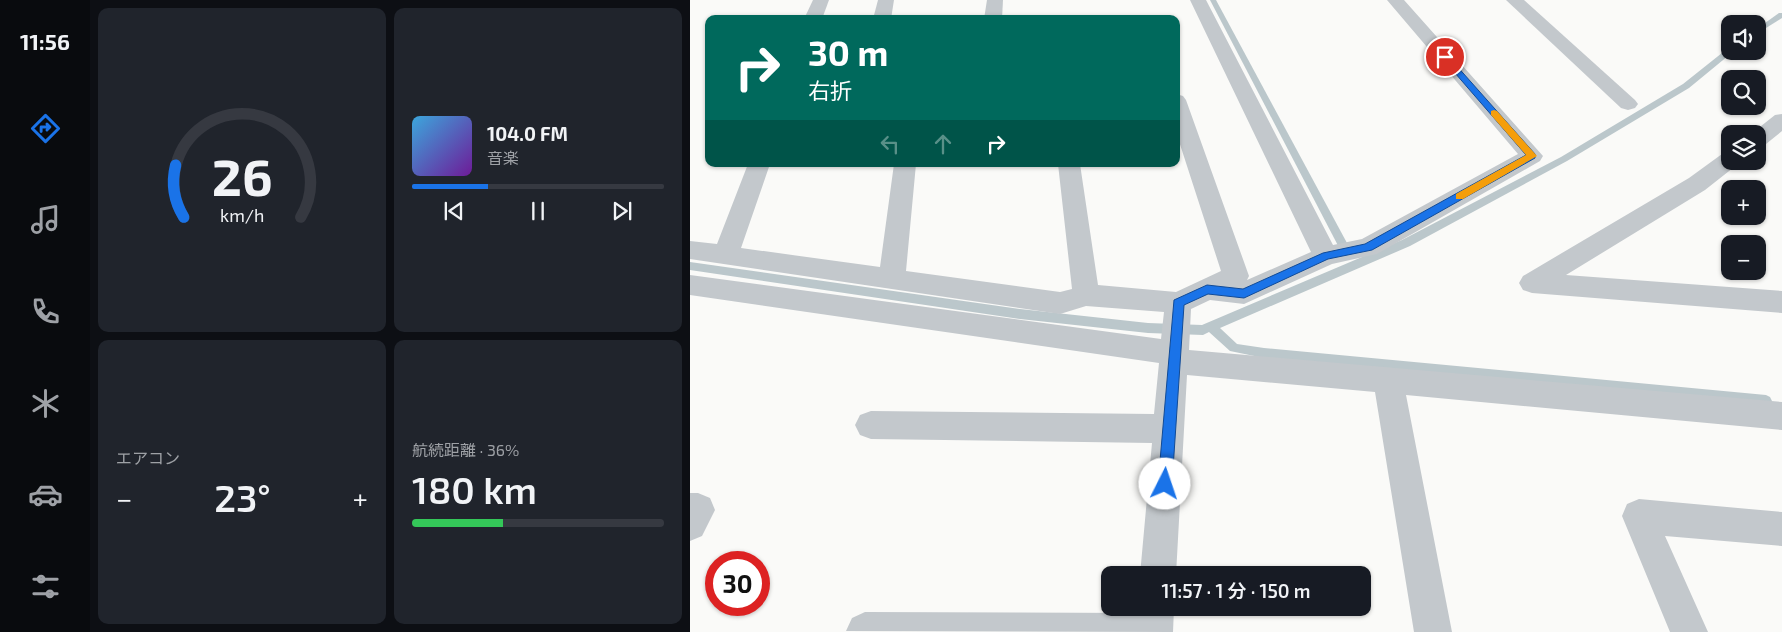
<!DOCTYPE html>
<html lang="ja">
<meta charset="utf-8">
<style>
body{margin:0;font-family:"Exo 2","Noto Sans JP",sans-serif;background:#20242c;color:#f1f3f6;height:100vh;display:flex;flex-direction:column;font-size:19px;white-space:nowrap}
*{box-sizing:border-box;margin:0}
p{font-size:16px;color:#9ea1a6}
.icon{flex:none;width:28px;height:28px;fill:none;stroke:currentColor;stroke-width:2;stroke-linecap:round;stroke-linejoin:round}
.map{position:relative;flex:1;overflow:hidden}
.side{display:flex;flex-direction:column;gap:8px;padding:8px;background:#0d0f14;width:600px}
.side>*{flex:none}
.hud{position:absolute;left:15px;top:15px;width:475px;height:152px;border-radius:10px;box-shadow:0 1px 4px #0004;background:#00695c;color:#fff;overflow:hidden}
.controls{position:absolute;left:1031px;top:15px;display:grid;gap:10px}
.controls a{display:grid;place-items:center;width:45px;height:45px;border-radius:10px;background:#171b24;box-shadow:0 1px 4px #0004;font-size:25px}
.speed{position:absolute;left:15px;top:551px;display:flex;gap:10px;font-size:25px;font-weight:700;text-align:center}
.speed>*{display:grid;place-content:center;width:65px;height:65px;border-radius:50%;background:#171b24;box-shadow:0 1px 4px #0004;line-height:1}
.speed .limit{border:8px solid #d22;background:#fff;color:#111}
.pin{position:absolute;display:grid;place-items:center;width:42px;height:42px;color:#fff;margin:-21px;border:2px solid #fff;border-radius:50%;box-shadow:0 1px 5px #0007}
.me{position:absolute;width:55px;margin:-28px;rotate:4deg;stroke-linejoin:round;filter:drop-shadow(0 0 4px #0008)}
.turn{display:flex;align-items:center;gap:18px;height:105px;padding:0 20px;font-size:22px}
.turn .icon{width:65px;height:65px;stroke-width:2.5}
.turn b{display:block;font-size:35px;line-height:42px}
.lanes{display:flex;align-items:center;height:48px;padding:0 20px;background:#0003;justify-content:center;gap:25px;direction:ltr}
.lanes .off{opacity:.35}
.big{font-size:38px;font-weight:600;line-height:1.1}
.side .card{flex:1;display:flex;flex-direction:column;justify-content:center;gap:8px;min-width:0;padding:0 18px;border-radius:10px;background:#20242c}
.side .dial{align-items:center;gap:0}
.dial svg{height:130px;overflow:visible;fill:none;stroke:#363941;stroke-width:7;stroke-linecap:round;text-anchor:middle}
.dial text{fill:#f1f3f6;stroke:none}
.song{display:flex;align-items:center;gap:15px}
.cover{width:60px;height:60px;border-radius:8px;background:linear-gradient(135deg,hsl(200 70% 55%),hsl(280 70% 35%))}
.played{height:5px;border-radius:2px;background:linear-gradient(90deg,#1a73e8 30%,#363941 30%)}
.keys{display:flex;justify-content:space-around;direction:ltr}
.heat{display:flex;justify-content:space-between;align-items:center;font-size:28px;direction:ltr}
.charge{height:8px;border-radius:4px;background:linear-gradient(90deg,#34c759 36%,#363941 0)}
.side .tiles{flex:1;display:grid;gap:8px;grid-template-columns:repeat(2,1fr)}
.trip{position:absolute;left:411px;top:566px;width:270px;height:50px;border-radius:10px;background:#171b24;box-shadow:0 1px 4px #0004;font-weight:600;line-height:50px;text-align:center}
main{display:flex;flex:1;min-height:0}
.dock{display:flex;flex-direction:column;width:90px;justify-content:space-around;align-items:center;background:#090b0e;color:#9ea1a6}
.dock .icon{width:35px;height:35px}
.dock .current{color:#1a73e8}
.dock b{font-size:22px;color:#f1f3f6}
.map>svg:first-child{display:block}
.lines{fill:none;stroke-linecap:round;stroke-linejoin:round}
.stream{fill:#bbc7cb;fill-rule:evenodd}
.minor{fill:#c3c8cc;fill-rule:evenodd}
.route{fill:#1a73e8;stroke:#114b97}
.slow{fill:#f59e0b}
</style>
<main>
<nav class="dock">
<b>11:56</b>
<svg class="icon current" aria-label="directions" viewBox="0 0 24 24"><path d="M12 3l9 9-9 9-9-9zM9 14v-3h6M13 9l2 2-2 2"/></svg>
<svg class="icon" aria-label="music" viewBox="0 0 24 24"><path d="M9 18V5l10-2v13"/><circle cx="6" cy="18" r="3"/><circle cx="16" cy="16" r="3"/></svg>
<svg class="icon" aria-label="phone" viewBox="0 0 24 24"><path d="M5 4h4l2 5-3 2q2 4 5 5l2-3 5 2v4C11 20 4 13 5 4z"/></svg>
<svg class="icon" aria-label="climate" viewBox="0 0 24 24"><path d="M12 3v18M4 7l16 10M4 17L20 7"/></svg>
<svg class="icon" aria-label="car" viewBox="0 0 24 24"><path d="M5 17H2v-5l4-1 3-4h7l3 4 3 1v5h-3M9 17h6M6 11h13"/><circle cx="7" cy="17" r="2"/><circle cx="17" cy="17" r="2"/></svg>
<svg class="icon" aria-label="filters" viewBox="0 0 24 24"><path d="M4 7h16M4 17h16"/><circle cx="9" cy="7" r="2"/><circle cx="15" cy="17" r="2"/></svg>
</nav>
<section class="side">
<div class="tiles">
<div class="card dial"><svg viewBox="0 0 100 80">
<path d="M14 69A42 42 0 1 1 86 69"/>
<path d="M14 69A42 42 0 0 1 9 37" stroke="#1a73e8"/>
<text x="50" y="56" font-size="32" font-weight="700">26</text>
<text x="50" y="72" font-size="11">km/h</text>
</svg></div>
<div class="card">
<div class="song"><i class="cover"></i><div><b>104.0 FM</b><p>音楽</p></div></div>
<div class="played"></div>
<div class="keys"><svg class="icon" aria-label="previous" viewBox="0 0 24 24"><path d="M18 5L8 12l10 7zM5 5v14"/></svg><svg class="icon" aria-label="pause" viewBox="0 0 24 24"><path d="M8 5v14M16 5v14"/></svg><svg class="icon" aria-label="next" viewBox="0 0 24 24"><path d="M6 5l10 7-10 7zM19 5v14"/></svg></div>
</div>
<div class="card"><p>エアコン</p>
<div class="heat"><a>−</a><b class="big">23°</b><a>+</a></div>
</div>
<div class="card"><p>航続距離 · 36%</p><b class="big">180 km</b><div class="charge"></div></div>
</div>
</section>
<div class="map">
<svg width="1092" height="632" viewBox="0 0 1092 632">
<rect width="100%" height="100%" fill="#fafaf8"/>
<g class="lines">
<g class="stream">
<polygon points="520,0 526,0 664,256 663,259 655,259"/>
<polygon points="1089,13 1092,13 1092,18 1068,33 1068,28"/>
<polygon points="1037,49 1044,51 999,88 877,161 720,246 530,328 547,344 574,348 1076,395 1080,397 1082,401 1080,405 1076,407 574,358 540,351 519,332 513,335 458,333 330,319 0,270 0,262 330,309 458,323 512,325 712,240 871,157 993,84"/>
</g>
<g class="minor">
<polygon points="123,0 139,0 132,19 114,19"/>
<polygon points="188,0 204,0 201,19 183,19"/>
<polygon points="297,0 313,0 312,19 294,19"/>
<polygon points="500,0 516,0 643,245 672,239 828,154 697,0 714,0 853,156 850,161 687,254 642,264 554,304 520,300 501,309 499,350 1092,402 1092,430 716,395 762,632 724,632 685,392 497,375 486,575 450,575 462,443 181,439 170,435 165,425 170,415 181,411 464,414 469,363 0,295 0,275 471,339 474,312 396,306 370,314 0,259 0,241 27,244 58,164 80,164 51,248 190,267 204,164 226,164 216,271 370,292 382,289 368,164 390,164 408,285 486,292 531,271 486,132 486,94 493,96 496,100 559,276 557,280 621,252"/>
<polygon points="816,0 834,0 945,100 948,104 945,108 938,110 931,108"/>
<polygon points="1092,114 1092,131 1076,144 1068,146 1068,134 1061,134 1085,115"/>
<polygon points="1040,152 1040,161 1050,161 1048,164 1015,190 876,275 1092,291 1092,313 842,293 833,290 829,283 833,276 999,178 1032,154"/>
<polygon points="0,493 8,493 20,498 25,510 12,536 0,541"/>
<polygon points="949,499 1092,512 1092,546 975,536 1018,632 980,632 932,516 937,504"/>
<polygon points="447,608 484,608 483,632 156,631 162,618 175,612 447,613"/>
</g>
</g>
<polygon class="route" points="755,54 757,55 845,154 845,158 682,250 638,259 554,298 518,294 494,305 482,484 480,488 475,490 470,488 468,484 484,300 517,285 553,289 633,253 675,244 836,155 752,58 751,57"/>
<polygon class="slow" points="804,110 807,111 847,156 773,199 766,199 766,194 836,155 801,115 801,111"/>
</svg>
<div class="controls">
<a><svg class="icon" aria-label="sound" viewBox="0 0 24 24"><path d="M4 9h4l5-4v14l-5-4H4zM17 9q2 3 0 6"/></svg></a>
<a><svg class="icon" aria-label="search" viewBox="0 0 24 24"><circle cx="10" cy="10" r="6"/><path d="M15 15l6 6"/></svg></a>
<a><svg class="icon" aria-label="layers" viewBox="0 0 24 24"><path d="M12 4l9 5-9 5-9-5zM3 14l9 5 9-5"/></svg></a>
<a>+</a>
<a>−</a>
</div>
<div class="speed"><div class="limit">30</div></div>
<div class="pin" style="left:755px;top:57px;background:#d93025"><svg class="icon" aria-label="arrive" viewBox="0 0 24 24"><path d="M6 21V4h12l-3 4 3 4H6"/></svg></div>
<svg class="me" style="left:475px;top:484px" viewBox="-20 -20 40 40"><circle r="19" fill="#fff"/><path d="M0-13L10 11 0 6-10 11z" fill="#1a73e8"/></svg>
<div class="trip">11:57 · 1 分 · 150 m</div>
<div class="hud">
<div class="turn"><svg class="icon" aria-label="right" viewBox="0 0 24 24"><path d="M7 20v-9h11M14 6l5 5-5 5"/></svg><div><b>30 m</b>右折</div></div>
<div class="lanes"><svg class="icon off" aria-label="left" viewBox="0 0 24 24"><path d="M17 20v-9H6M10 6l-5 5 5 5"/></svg><svg class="icon off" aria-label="ahead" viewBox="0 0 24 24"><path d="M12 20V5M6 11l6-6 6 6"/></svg><svg class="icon" aria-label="right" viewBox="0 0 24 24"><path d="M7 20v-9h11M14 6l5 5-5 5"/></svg></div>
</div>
</div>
</main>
